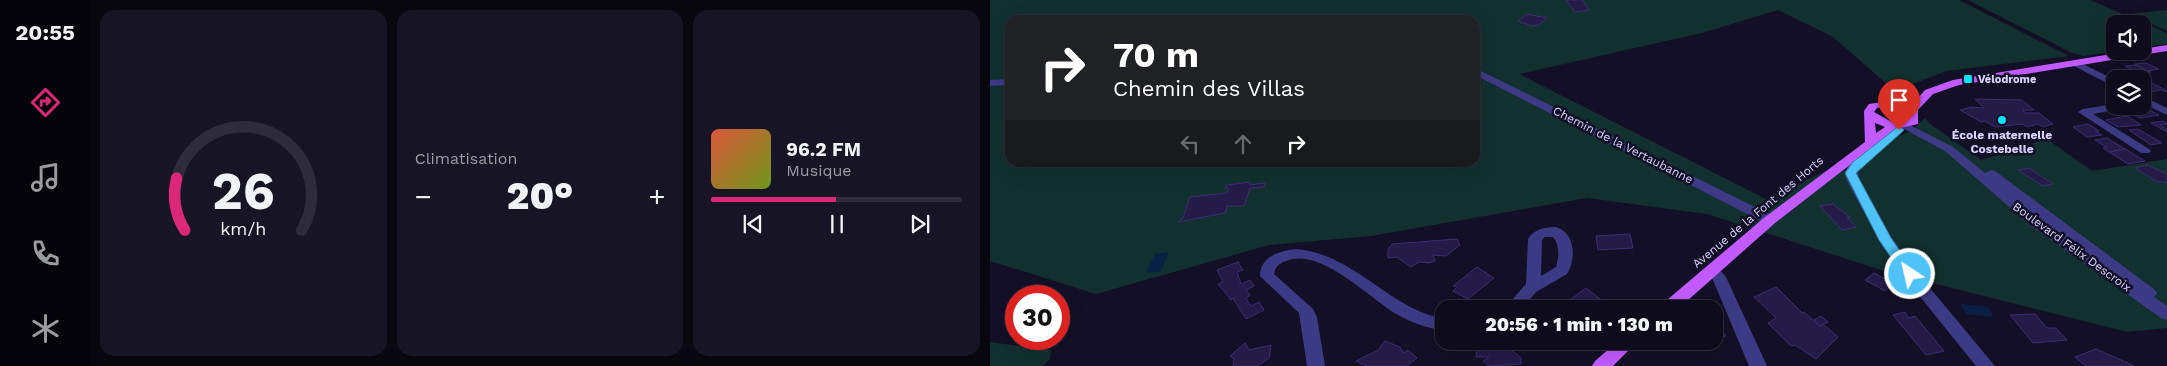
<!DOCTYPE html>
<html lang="fr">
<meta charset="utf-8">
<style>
body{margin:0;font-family:"Work Sans",sans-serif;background:#171425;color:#f1f3f6;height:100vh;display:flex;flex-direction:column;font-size:19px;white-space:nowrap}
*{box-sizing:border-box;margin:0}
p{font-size:16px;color:#9b9ba3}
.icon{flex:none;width:28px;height:28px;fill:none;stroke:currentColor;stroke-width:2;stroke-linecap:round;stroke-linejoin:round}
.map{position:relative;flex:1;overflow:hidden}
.details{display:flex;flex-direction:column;gap:10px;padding:10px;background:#08060f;width:900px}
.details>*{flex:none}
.guide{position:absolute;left:15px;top:15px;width:475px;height:152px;border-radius:15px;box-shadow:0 5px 20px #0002,0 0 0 1px #2e2b3b;background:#202124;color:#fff;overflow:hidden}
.fabs{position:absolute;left:1116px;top:15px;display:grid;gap:10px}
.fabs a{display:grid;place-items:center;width:45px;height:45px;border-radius:10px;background:#0e0b1c;box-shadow:0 5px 20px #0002,0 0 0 1px #2e2b3b;font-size:25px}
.speed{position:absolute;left:15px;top:285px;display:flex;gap:10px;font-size:25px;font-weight:700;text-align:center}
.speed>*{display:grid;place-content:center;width:65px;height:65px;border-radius:50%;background:#0e0b1c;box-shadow:0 5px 20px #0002,0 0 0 1px #2e2b3b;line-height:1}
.speed .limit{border:8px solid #d22;background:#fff;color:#111}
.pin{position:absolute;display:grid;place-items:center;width:42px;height:42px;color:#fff;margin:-51px -21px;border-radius:50% 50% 50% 0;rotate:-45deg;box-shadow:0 0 5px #0007}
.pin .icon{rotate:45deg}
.me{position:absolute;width:55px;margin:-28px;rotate:325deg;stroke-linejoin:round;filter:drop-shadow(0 0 4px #0008)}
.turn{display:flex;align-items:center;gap:18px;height:105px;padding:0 25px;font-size:22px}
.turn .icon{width:65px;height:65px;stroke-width:2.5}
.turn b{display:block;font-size:35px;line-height:42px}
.lanes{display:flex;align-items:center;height:48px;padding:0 25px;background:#0003;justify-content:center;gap:25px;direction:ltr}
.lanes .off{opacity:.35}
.big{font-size:38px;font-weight:800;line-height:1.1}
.details .widget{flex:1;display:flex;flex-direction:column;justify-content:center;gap:8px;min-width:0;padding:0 18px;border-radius:15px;background:#171425}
.details .dial{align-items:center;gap:0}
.dial svg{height:130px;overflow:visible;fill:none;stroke:#2e2b3b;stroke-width:7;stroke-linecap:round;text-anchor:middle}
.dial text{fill:#f1f3f6;stroke:none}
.song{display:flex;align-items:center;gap:15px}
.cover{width:60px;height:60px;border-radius:8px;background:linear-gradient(135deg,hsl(10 70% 55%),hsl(80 70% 35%))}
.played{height:5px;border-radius:2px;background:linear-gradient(90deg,#db2777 50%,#2e2b3b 50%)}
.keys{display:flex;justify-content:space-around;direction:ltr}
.heat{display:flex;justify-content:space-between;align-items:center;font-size:28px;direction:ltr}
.details .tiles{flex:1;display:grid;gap:10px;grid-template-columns:repeat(3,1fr)}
.trip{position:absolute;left:445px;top:300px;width:288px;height:50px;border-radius:15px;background:#0e0b1c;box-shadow:0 5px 20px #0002,0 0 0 1px #2e2b3b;font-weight:800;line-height:50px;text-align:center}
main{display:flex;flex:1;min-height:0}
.tabs{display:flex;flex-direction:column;width:90px;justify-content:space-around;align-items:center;background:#06040b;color:#9b9ba3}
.tabs .icon{width:35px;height:35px}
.tabs .current{color:#db2777}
.tabs b{font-size:22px;color:#f1f3f6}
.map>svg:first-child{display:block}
.green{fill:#12302f;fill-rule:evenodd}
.water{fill:#0a1f44}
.building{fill:#241b47;stroke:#3b2d73}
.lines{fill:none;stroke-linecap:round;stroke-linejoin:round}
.minor{fill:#3d3a85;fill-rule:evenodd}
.major{fill:#c25bff;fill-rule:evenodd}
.route{fill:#4fc3f7;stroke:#337fa1}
.poi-dot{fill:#00e5ff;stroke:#130f26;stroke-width:2}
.labels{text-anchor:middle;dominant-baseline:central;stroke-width:5;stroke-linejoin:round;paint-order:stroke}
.far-poi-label{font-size:11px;font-weight:bold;fill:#d9d4ff;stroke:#130f26;text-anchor:start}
.poi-label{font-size:12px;font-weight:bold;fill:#d9d4ff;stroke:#130f26}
.street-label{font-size:12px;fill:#d9d4ff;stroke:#130f26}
</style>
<main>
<nav class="tabs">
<b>20:55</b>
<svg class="icon current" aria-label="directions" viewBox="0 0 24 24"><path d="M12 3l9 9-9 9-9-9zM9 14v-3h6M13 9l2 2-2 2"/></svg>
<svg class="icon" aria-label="music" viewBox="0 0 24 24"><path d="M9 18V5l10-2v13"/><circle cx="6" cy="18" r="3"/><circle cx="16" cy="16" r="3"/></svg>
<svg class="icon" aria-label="phone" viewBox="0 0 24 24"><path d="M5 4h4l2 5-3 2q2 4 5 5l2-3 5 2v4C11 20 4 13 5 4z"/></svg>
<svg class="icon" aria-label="climate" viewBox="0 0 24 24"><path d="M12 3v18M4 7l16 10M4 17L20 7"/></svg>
</nav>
<section class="details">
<div class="tiles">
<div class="widget dial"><svg viewBox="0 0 100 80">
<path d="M14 69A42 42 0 1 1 86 69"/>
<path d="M14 69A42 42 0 0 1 9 37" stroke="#db2777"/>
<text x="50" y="56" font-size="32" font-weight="700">26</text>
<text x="50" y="72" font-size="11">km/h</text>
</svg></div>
<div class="widget"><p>Climatisation</p>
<div class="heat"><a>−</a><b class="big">20°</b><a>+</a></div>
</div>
<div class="widget">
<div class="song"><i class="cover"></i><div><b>96.2 FM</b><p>Musique</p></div></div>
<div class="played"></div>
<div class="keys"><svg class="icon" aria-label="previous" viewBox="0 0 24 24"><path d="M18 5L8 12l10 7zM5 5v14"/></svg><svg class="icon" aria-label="pause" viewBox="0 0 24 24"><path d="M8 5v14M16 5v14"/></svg><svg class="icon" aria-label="next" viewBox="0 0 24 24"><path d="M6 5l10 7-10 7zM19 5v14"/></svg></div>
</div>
</div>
</section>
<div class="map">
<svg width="1177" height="366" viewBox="0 0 1177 366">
<rect width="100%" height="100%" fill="#130f26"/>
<g class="green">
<path d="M 0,0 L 969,0 L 1079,56 L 956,71 L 905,91 L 843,37 L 788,10 L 712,33 L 529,74 L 776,199 L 922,130 L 935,118 L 940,124 L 991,160 L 1057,139 L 1102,171 L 1177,159 L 1177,328 L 1137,332 L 891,270 L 717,214 L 597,198 L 381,236 L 279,245 L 106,294 L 0,261 ZM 20,20 L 485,20 L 485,162 L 20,162 Z"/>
<polygon points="978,0 1100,0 1177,33 1177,44 1153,47 1152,24 1125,24 1125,51 1094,56 1082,53"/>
<polygon points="1177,10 1177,31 1139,14"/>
<polygon points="0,342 61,350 60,359 53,366 0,366"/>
</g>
<g class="water">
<polygon points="179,252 171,271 156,273 165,254"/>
<polygon points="971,304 998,307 1003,314 1002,317 976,314"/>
</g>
<g class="building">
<polygon points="576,0 592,0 599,10 585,12"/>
<polygon points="537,14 557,18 549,25 542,26 528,21"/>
<polygon points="1156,63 1169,69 1157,71 1145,64"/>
<polygon points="1146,65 1157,71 1161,72 1149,73 1135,66"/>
<polygon points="1160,82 1177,91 1177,92 1170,90 1159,92 1152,89 1152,83"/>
<polygon points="985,99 1032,100 1044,110 1033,110 1035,113 1049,113 1063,124 1053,127 1048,124 1037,127 1032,124 1005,127 995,121 991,122 970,110 982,107 994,108"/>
<polygon points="1159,110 1169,115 1150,118 1140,113"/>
<polygon points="1137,116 1151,125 1128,127 1116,120"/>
<polygon points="1173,121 1177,124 1170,125 1177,129 1177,132 1161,123"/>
<polygon points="1098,124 1109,131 1105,131 1112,135 1097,137 1083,127"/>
<polygon points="1148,129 1172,143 1161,145 1139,130"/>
<polygon points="1117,138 1125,143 1135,149 1119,152 1113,148 1117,148 1105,140"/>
<polygon points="1135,149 1147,156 1155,161 1138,164 1119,152"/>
<polygon points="1157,165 1177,174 1177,183 1166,181 1145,168"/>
<polygon points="1039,168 1063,184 1053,186 1028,170"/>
<polygon points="260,182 260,185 275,183 274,187 260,188 254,206 237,206 235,213 188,222 193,218 200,197 237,193 239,189 235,187 238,185"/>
<polygon points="843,204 860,217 857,218 866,227 852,230 830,206"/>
<polygon points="640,234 643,248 608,250 606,236"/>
<polygon points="467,239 470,245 456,256 443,255 445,261 439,263 429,262 421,267 407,257 398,258 398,250 402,244"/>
<polygon points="248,262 253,270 247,272 251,284 260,280 264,286 256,290 260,295 256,299 261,306 269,302 274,310 256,319 243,298 241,300 228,284 233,282 227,270"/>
<polygon points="487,267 504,278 478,299 463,291 467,287 463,286"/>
<polygon points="884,273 903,283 895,291 875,280"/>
<polygon points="786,287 812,313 814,312 830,326 833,324 848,337 826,359 805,345 801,346 778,323 786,318 764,297"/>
<polygon points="596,288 613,301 603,309 569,308"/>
<polygon points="915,312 919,318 925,316 954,351 936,355 903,315"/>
<polygon points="1045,314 1057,328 1066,328 1077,340 1043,343 1020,315"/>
<polygon points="831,316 838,322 830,326 824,320"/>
<polygon points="724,318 736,336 724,339"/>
<polygon points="395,341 410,347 414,353 418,350 427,358 417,366 377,366 366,361 388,350"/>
<polygon points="525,341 527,343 520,349 531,358 531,364 499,366 493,361 499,357 486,357 487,348 494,342"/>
<polygon points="255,343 259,350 281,345 279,358 267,366 243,366 244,359 240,356"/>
<polygon points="1106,349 1129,359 1144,366 1096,366 1085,357"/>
</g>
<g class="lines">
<g class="minor">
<polygon points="1085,60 1125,80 1125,87 1082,65 1080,63"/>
<polygon points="485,68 785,217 787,220 780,224 775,223 485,75"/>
<polygon points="20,79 20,85 0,86 0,80"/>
<polygon points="1152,96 1177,108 1177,115 1152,103"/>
<polygon points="1125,104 1125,106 1135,106 1130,109 1103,114 1159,149 1161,151 1159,153 1151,153 1088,112 1093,109"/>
<polygon points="916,123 963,147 995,173 1001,170 1005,171 1164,289 1167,293 1164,297 1177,306 1177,320 1171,318 1040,225 955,151 914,129 868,170 869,181 902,238 925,270 1005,366 986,366 915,278 889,240 857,181 855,173 858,166 907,124"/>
<path d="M 566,227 C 586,233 586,260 577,274 L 546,292 L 532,309 L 514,309 L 536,284 L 538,239 C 545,228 554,228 566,227 ZM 555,237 L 563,237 C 570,245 569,258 566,267 L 551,276 L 552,240 Z"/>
<path d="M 306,249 C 367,255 397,308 454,319 L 454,331 C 439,328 424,324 410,316 C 381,301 332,246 296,261 C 289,263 285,267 284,274 L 323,309 L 327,317 L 335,366 L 317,366 L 309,313 L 270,276 C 270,256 290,251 306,249 Z"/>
<polygon points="722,266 727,267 736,277 777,366 759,366 723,280 715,271 717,267"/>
</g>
<g class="major">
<path d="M 1177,45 L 1177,51 L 969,85 L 943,94 L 928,110 L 928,124 L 906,129 L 785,223 L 688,309 L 669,309 L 671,305 L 775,217 L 875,142 L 874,111 L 879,104 L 899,101 L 920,107 L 935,90 L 963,80 L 1140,51 L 1152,51 L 1152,49 ZM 893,107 L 906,109 L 918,116 L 918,120 L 902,122 L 884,112 L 887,108 ZM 885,123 L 895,127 L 886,133 Z"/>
<polygon points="628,341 648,341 623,366 602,366 605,361"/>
</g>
</g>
<polygon class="route" points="909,126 914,130 912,132 866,173 901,238 926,274 920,279 915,278 889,240 855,173 863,162"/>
<g class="poi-dot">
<rect x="973" y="74" width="10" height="10" rx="2.5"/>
<circle cx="1012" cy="120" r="5"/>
</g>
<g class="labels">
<g class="far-poi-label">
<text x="988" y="79">Vélodrome</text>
</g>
<g class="poi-label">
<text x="1012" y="135">École maternelle<tspan x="1012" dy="14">Costebelle</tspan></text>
</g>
<g class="street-label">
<text transform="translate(633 145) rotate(27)">Chemin de la Vertaubanne</text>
<text transform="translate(768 212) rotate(-40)">Avenue de la Font des Horts</text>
<text transform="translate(1082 247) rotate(36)">Boulevard Félix Descroix</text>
</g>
</g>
</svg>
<div class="fabs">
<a><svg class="icon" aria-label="sound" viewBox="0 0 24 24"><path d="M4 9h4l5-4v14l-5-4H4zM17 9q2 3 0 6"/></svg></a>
<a><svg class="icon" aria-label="layers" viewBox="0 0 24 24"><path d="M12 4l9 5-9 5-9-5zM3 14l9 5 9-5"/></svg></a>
</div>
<div class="speed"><div class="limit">30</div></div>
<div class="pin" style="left:909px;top:130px;background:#d93025"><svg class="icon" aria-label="arrive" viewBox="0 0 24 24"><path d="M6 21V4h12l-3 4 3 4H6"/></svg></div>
<svg class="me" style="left:920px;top:274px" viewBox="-20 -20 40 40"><circle r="17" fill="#4fc3f7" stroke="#fff" stroke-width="3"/><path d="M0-11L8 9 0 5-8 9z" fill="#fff"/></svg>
<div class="trip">20:56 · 1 min · 130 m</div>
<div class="guide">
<div class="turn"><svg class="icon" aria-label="right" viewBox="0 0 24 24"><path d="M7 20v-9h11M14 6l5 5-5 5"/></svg><div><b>70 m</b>Chemin des Villas</div></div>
<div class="lanes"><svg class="icon off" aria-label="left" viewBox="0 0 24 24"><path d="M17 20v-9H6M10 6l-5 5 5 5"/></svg><svg class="icon off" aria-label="ahead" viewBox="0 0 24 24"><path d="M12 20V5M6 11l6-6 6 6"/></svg><svg class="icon" aria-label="right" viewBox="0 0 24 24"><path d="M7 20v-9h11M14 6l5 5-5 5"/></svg></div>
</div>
</div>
</main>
